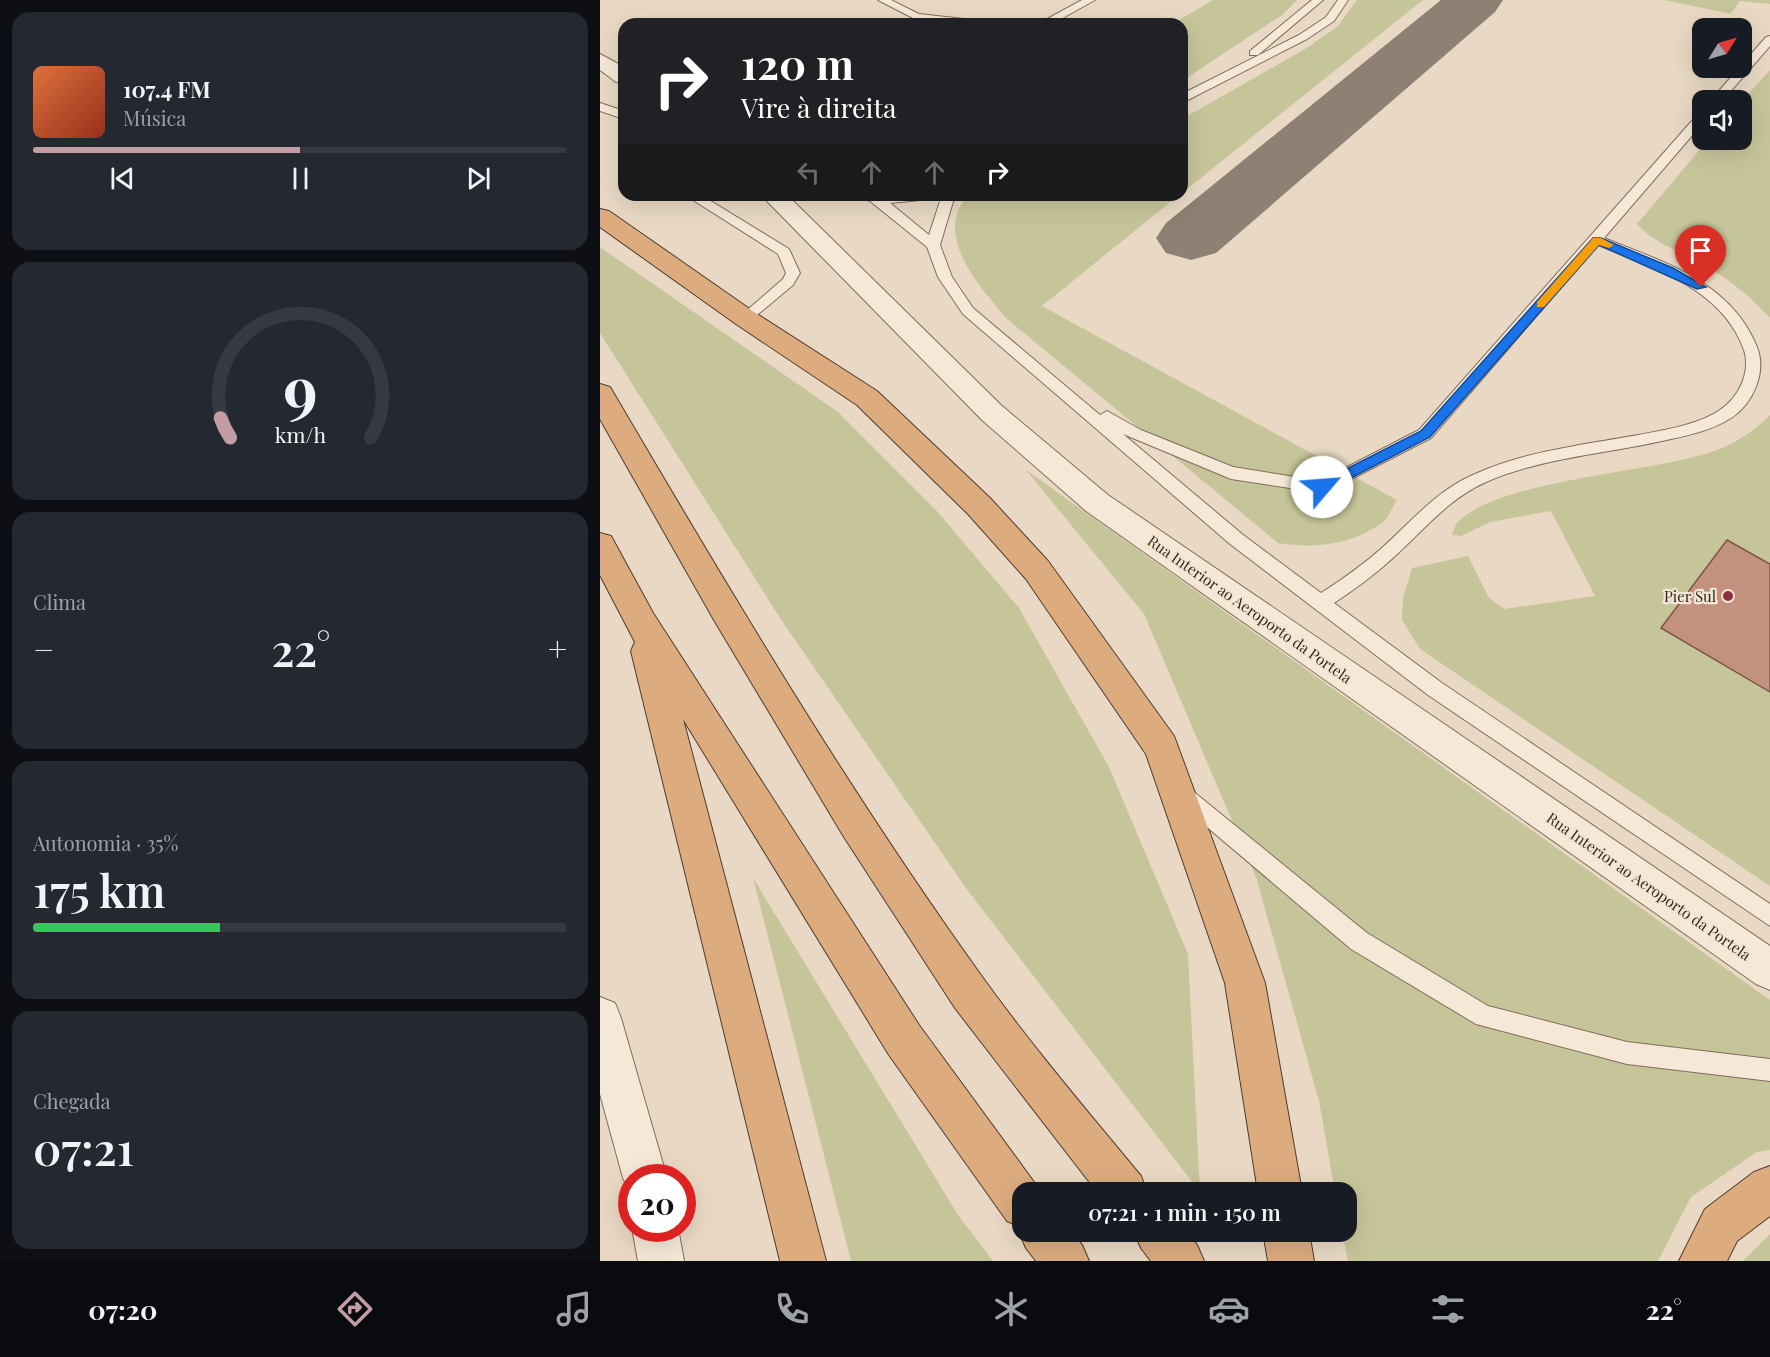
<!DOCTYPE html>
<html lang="pt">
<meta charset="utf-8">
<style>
body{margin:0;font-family:"Playfair Display",serif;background:#242831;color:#f1f3f6;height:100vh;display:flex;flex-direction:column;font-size:22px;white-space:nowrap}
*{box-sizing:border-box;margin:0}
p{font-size:20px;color:#9ea1a6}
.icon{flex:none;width:33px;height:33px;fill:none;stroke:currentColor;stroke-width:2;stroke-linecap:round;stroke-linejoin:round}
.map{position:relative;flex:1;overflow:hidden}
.sheet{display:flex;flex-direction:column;gap:12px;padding:12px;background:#0d0f14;width:600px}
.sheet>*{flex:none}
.hud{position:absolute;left:18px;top:18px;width:570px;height:183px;border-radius:18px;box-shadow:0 6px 24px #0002;background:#202124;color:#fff;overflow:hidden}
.needle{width:39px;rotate:53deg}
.tools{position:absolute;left:1092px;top:18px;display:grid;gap:12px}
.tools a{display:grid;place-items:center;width:60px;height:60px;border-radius:12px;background:#171b24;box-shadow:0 6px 24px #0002;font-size:30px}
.speed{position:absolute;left:18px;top:1164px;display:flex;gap:12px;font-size:30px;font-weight:700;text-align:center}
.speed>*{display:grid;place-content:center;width:78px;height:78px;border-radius:50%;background:#171b24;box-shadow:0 6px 24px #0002;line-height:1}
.speed .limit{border:9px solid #d22;background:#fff;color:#111}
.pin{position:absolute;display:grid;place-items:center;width:51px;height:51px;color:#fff;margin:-62px -26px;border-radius:50% 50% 50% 0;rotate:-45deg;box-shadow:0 0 6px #0007}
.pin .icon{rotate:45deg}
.me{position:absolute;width:66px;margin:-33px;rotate:63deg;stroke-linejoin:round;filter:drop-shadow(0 0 4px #0008)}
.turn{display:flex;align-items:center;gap:21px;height:126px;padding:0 24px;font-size:27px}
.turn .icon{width:78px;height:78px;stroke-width:2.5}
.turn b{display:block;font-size:42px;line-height:51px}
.lanes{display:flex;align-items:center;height:57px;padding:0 24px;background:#0003;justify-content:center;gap:30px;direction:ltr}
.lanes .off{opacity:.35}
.big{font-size:45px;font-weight:600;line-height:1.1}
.sheet .widget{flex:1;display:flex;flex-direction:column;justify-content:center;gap:9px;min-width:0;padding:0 21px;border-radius:18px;background:#242831}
.sheet .dial{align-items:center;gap:0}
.dial svg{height:156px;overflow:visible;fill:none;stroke:#363941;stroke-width:7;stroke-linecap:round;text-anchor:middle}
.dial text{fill:#f1f3f6;stroke:none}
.song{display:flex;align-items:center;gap:18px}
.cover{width:72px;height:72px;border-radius:9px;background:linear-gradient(135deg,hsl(20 70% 55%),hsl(10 70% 35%))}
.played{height:6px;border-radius:3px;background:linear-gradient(90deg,#c39da4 50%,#363941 50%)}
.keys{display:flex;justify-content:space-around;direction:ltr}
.heat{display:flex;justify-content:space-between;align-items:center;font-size:33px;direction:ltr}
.charge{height:9px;border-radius:4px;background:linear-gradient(90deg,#34c759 35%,#363941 0)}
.trip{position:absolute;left:412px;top:1182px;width:345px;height:60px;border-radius:18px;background:#171b24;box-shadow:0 6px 24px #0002;font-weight:600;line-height:60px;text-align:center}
.menu{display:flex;height:96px;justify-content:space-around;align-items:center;background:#090b0e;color:#9ea1a6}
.menu .icon{width:42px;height:42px}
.menu .on{color:#c39da4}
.menu b{font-size:27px;color:#f1f3f6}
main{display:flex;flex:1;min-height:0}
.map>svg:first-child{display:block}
.green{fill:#c6c59a}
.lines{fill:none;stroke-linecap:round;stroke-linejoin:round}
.taxiway{fill:#8e8072;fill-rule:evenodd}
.building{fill:#c3927e;stroke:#7e5445;stroke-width:1.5}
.service-casing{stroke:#826c5d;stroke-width:2}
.minor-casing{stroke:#826c5d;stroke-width:2}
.tertiary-casing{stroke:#826c5d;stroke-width:2}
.trunk-casing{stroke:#503b30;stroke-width:2}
.service{fill:#f5e8d7;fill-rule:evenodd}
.minor{fill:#f5e8d7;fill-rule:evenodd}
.tertiary{fill:#f5e8d7;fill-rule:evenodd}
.trunk{fill:#dcac7f;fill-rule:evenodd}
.route{fill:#1a73e8;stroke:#114b97;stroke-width:1.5}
.slow{fill:#f59e0b}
.poi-dot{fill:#8a333f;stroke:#f1e5d3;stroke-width:2}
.labels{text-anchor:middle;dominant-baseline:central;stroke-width:4.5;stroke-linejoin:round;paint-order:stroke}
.poi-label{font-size:15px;fill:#33261f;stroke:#f1e5d3;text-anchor:end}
.street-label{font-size:15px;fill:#33261f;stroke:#f1e5d3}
</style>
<main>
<section class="sheet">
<div class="widget">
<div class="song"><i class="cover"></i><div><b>107.4 FM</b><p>Música</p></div></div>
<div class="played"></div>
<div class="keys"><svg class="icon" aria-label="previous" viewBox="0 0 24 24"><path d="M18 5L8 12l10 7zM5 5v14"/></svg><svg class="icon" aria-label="pause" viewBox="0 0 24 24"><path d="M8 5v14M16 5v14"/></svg><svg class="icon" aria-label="next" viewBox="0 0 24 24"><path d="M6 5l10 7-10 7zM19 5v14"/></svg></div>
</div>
<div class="widget dial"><svg viewBox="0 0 100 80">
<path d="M14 69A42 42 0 1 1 86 69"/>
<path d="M14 69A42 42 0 0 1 9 59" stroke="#c39da4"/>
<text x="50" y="56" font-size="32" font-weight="700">9</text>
<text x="50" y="72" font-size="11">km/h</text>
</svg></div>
<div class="widget"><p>Clima</p>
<div class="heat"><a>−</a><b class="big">22°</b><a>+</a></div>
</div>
<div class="widget"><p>Autonomia · 35%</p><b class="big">175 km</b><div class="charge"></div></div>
<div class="widget"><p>Chegada</p><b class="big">07:21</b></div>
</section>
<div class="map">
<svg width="1170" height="1261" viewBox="0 0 1170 1261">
<rect width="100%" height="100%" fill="#e9d9c4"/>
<g class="green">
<polygon points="613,0 697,0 682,15 582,81 582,24 572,24"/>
<polygon points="757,0 823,0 582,193 582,119 705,49 737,27"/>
<polygon points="1064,0 1170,0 1170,4 1140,1 1131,13 1127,13"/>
<path d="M 1170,70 L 1170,318 C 1150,296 1126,277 1101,263 C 1078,250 1055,244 1037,224 L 1108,140 L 1142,140 L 1142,101 Z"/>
<path d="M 368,195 L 579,195 L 442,306 L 797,500 C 792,507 788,519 782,523 C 752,545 713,549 678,543 L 407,319 C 380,287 332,236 368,195 Z"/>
<polygon points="0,247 238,412 336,510 419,608 509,767 588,954 600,1192 368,891 180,618 0,333"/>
<path d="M 1170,415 L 1170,886 L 820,649 L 802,620 L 803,598 L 812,568 L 868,556 L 889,598 L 904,609 L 995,596 L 951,511 L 890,522 L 861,536 L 852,535 C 853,532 855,526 857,523 C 894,481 1051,472 1108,453 C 1132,446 1153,432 1170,415 Z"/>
<polygon points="426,470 1170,1000 1170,1150 1157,1152 1091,1197 1058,1261 748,1261 742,1232 747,1232 747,1192 735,1192 719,1101 656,877 544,614"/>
<polygon points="153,878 358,1215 393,1261 251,1261"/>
<polygon points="1170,1234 1170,1261 1143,1261"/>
</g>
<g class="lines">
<polygon class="taxiway" points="841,0 903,0 895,12 616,253 591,260 566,253 556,238 566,223"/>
</g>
<polygon class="building" points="1127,540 1170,564 1170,692 1061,628"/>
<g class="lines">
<defs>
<g id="service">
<polygon points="278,0 291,0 319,14 382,21 388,24 317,20"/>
<polygon points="482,0 495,0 452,24 438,24"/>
<polygon points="712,0 723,0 658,55 650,55 650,51"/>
<polygon points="738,0 748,0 734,21 707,39 582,103 582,94 699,35 726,17"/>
<polygon points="1170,36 1170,46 1123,100 1111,100 1166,37"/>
<polygon points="0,103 24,111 24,119 0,111"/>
<path d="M 1102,113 L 1102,124 L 1004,238 C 1064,262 1131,282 1157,347 C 1167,372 1153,404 1131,418 C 1111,431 1085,436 1062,441 C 1004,454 941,458 886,482 C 848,499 825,529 795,556 C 776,574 755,589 734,603 L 842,683 L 1170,904 L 1170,926 L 828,695 L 630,544 L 363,314 L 338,277 L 327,247 L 270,201 L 255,195 L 355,195 L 340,245 L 352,277 L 373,308 L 500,415 L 507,411 L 541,430 L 633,467 L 720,481 L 819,430 L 1098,114 ZM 341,198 L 329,235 L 290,203 ZM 998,245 C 1053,268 1122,288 1144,350 C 1151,372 1139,397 1120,410 C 1097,425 1065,430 1038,435 C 983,445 926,451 875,474 C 837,490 813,520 783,547 C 764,564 743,579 721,593 L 642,534 L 523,434 L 631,479 L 722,493 L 728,491 L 831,438 Z"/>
<polygon points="85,195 101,195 189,249 200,273 193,285 150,321 140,321 138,318 183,279 186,273 178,254"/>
<polygon points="582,785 589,788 767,933 888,1006 1027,1042 1170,1059 1170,1081 1027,1064 876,1024 751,949 575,800 572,794 575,788"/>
</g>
<g id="minor">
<polygon points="0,997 15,1003 21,1018 67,1178 32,1178 32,1195 23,1178 0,1094"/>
<polygon points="32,1228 78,1228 84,1261 38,1261"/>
</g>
<g id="tertiary">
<polygon points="0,54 24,67 24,83 16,82 0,70"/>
<polygon points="161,195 187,195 402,406 508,495 1170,946 1170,990 1156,984 486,511 382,420"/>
</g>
<g id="trunk">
<polygon points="0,209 9,211 154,312 277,391 390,498 448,561 574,736 665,983 702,1192 658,1192 625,983 546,754 426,579 368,514 257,405 136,324 0,227"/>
<path d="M 0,384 L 10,387 C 128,588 247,789 383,978 C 432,1046 487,1111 541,1176 L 547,1192 L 497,1192 L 355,1008 L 244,837 L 114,620 L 0,419 Z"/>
<polygon points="0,533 11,536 53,613 319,1025 439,1189 440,1192 423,1192 423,1232 471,1232 482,1245 489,1261 436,1261 426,1248 419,1232 421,1227 407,1221 289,1055 83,719 226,1261 180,1261 31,651 35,642 0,575"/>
<polygon points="1170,1166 1170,1216 1137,1241 1127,1261 1079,1261 1105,1209 1154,1172"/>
<polygon points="534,1232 586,1232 597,1245 604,1261 551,1261 541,1248"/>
<polygon points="663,1232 709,1232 714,1261 668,1261"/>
</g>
</defs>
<use href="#service" class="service-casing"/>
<use href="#minor" class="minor-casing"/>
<use href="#tertiary" class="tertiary-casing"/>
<use href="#trunk" class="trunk-casing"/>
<use href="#service" class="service"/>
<use href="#minor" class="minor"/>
<use href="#tertiary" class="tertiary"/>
<use href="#trunk" class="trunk"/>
</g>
<polygon class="route" points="993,238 1001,238 1073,268 1106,287 1097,289 999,245 830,437 726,491 717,491 717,484 821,431"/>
<polygon class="slow" points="993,238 1001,238 1014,245 1009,248 999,245 944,307 937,307 937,302"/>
<circle class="poi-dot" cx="1128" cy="596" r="6"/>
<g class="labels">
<g class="poi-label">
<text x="1116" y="596">Pier Sul</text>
</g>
<g class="street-label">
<text transform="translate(650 609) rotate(35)">Rua Interior ao Aeroporto da Portela</text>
<text transform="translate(1049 886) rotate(35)">Rua Interior ao Aeroporto da Portela</text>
</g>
</g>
</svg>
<div class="tools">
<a><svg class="needle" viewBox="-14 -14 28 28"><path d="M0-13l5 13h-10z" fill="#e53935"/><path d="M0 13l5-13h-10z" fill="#9ea1a6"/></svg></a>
<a><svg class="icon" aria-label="sound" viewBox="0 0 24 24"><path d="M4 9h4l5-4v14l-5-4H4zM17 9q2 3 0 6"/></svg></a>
</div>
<div class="speed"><div class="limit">20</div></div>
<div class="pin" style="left:1101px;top:287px;background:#d93025"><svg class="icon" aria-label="arrive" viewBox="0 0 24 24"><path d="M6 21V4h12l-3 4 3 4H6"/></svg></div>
<svg class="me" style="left:722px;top:487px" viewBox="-20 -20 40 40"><circle r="19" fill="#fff"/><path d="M0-13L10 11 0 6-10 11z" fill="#1a73e8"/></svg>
<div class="trip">07:21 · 1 min · 150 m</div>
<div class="hud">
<div class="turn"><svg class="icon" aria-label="right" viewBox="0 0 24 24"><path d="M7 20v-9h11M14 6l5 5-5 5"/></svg><div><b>120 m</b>Vire à direita</div></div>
<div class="lanes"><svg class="icon off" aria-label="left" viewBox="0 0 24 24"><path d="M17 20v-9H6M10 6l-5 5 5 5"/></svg><svg class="icon off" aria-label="ahead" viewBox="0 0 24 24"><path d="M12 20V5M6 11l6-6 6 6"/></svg><svg class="icon off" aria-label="ahead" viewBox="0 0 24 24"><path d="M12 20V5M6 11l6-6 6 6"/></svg><svg class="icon" aria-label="right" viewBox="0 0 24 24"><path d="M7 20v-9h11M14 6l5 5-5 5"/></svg></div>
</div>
</div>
</main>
<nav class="menu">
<b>07:20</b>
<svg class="icon on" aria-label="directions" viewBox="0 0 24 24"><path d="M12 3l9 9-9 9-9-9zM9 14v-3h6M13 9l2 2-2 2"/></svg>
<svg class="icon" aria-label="music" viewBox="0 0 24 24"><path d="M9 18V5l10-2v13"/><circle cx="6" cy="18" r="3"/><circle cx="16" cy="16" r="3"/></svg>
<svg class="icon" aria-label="phone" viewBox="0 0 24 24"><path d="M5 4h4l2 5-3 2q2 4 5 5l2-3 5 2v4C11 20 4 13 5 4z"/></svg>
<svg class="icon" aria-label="climate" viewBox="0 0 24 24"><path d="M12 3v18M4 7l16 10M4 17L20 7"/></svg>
<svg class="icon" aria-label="car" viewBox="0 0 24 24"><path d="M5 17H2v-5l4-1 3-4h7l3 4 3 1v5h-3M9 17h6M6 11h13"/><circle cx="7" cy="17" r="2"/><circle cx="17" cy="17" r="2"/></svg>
<svg class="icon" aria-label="filters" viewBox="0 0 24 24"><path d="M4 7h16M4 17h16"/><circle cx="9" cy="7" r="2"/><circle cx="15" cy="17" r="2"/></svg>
<b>22°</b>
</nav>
